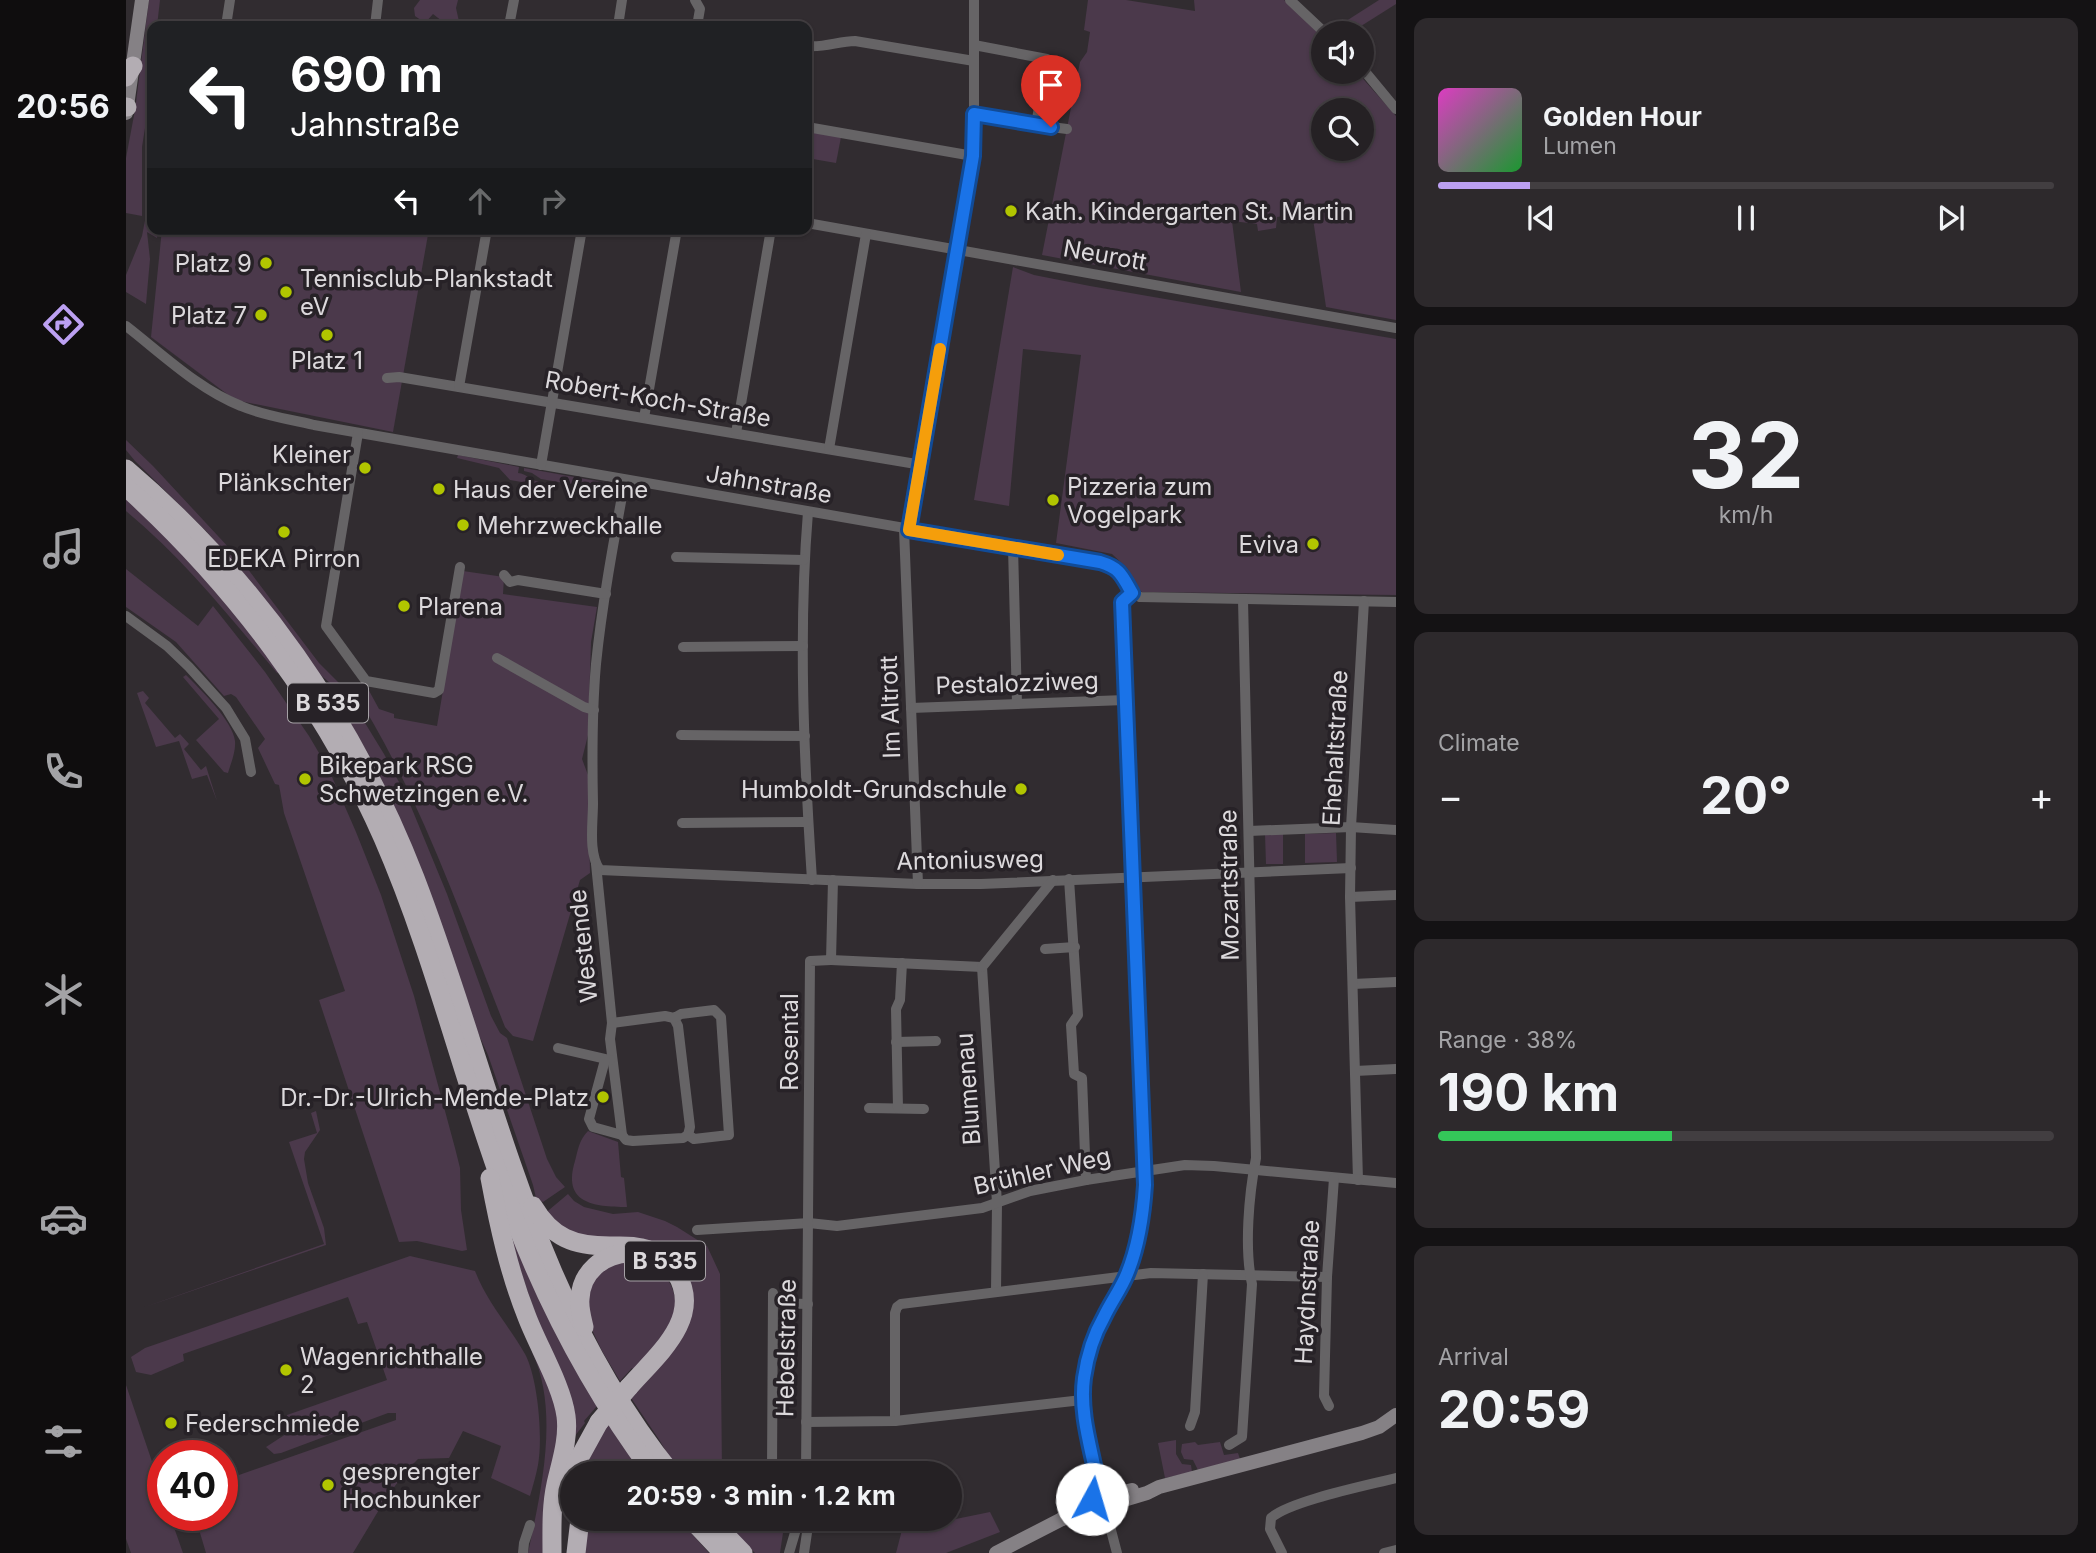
<!DOCTYPE html>
<meta charset="utf-8">
<style>
body{margin:0;font-family:Inter,sans-serif;background:#2d292c;color:#f1f3f6;height:100vh;display:flex;flex-direction:column;font-size:26px;white-space:nowrap}
*{box-sizing:border-box;margin:0}
p{font-size:23px;color:#a3a3a6}
.icon{flex:none;width:38px;height:38px;fill:none;stroke:currentColor;stroke-width:2;stroke-linecap:round;stroke-linejoin:round}
.map{position:relative;flex:1;overflow:hidden}
.sheet{display:flex;flex-direction:column;gap:18px;padding:18px;background:#141214;width:700px}
.sheet>*{flex:none}
.hud{position:absolute;left:21px;top:21px;width:665px;height:214px;border-radius:14px;box-shadow:0 2px 5px #0004,0 0 0 2px #423e41;background:#202124;color:#fff;overflow:hidden}
.controls{position:absolute;left:1185px;top:21px;display:grid;gap:14px}
.controls a{display:grid;place-items:center;width:63px;height:63px;border-radius:50%;background:#252124;box-shadow:0 2px 5px #0004,0 0 0 2px #423e41;font-size:35px}
.speed{position:absolute;left:21px;top:1440px;display:flex;gap:14px;font-size:35px;font-weight:700;text-align:center}
.speed>*{display:grid;place-content:center;width:91px;height:91px;border-radius:50%;background:#252124;box-shadow:0 2px 5px #0004,0 0 0 2px #423e41;line-height:1}
.speed .limit{border:10px solid #d22;background:#fff;color:#111}
.pin{position:absolute;display:grid;place-items:center;width:60px;height:60px;color:#fff;margin:-72px -30px;border-radius:50% 50% 50% 0;rotate:-45deg;box-shadow:0 0 7px #0007}
.pin .icon{rotate:45deg}
.me{position:absolute;width:77px;margin:-38px;rotate:6deg;stroke-linejoin:round;filter:drop-shadow(0 0 5px #0008)}
.turn{display:flex;align-items:center;gap:24px;height:147px;padding:0 28px;font-size:32px}
.turn .icon{width:91px;height:91px;stroke-width:2.5}
.turn b{display:block;font-size:49px;line-height:60px}
.lanes{display:flex;align-items:center;height:66px;padding:0 28px;background:#0003;justify-content:center;gap:35px;direction:ltr}
.lanes .off{opacity:.35}
.big{font-size:52px;font-weight:700;line-height:1.1}
.sheet .tile{flex:1;display:flex;flex-direction:column;justify-content:center;gap:10px;min-width:0;padding:0 24px;border-radius:14px;background:#2d292c}
.sheet .dial{align-items:center;gap:0}
.dial b{font-size:91px;line-height:1}
.song{display:flex;align-items:center;gap:21px}
.cover{width:84px;height:84px;border-radius:10px;background:linear-gradient(135deg,hsl(310 70% 55%),hsl(130 70% 35%))}
.played{height:7px;border-radius:4px;background:linear-gradient(90deg,#bca0f2 15%,#423e41 15%)}
.keys{display:flex;justify-content:space-around;direction:ltr}
.heat{display:flex;justify-content:space-between;align-items:center;font-size:38px;direction:ltr}
.charge{height:10px;border-radius:5px;background:linear-gradient(90deg,#34c759 38%,#423e41 0)}
.trip{position:absolute;left:434px;top:1461px;width:402px;height:70px;border-radius:35px;background:#252124;box-shadow:0 2px 5px #0004,0 0 0 2px #423e41;font-weight:700;line-height:70px;text-align:center}
main{display:flex;flex:1;min-height:0}
.tab-bar{display:flex;flex-direction:column;width:126px;justify-content:space-around;align-items:center;background:#0f0d0e;color:#a3a3a6}
.tab-bar .icon{width:49px;height:49px}
.tab-bar .current{color:#bca0f2}
.tab-bar b{font-size:32px;color:#f1f3f6}
.map>svg:first-child{display:block}
.green{fill:#4b394b;fill-rule:evenodd}
.lines{fill:none;stroke-linecap:round;stroke-linejoin:round}
.street{stroke:#666466;stroke-width:10}
.secondary{stroke:#858185;stroke-width:14}
.highway{stroke:#b3adb3;stroke-width:19}
.highway-bridge{stroke:#b3adb3;stroke-width:19}
.route-casing{stroke:#114b97;stroke-width:18}
.route{stroke:#1a73e8;stroke-width:12}
.slow{stroke:#f59e0b;stroke-width:12}
.poi-dot{fill:#b1c500;stroke:#272227;stroke-width:2.5}
.labels{text-anchor:middle;dominant-baseline:central;stroke-width:7;stroke-linejoin:round;paint-order:stroke}
.shield{fill:#272227;stroke:#a6a2a6;stroke-width:2}
.shield-label{font-size:23px;font-weight:bold;fill:#dcd9dc}
.poi-label{font-size:24px;fill:#dcd9dc;stroke:#272227;text-anchor:start}
.street-label{font-size:24px;fill:#dcd9dc;stroke:#272227}
</style>
<main>
<nav class="tab-bar">
<b>20:56</b>
<svg class="icon current" aria-label="directions" viewBox="0 0 24 24"><path d="M12 3l9 9-9 9-9-9zM9 14v-3h6M13 9l2 2-2 2"/></svg>
<svg class="icon" aria-label="music" viewBox="0 0 24 24"><path d="M9 18V5l10-2v13"/><circle cx="6" cy="18" r="3"/><circle cx="16" cy="16" r="3"/></svg>
<svg class="icon" aria-label="phone" viewBox="0 0 24 24"><path d="M5 4h4l2 5-3 2q2 4 5 5l2-3 5 2v4C11 20 4 13 5 4z"/></svg>
<svg class="icon" aria-label="climate" viewBox="0 0 24 24"><path d="M12 3v18M4 7l16 10M4 17L20 7"/></svg>
<svg class="icon" aria-label="car" viewBox="0 0 24 24"><path d="M5 17H2v-5l4-1 3-4h7l3 4 3 1v5h-3M9 17h6M6 11h13"/><circle cx="7" cy="17" r="2"/><circle cx="17" cy="17" r="2"/></svg>
<svg class="icon" aria-label="filters" viewBox="0 0 24 24"><path d="M4 7h16M4 17h16"/><circle cx="9" cy="7" r="2"/><circle cx="15" cy="17" r="2"/></svg>
</nav>
<div class="map">
<svg width="1270" height="1553" viewBox="0 0 1270 1553">
<rect width="100%" height="100%" fill="#312c30"/>
<g class="green">
<polygon points="23,0 34,0 31,26 26,26 26,64 22,109 16,147 16,216 0,213 0,158 9,110"/>
<polygon points="294,0 332,0 330,8 334,26 315,26 316,21 307,14 299,23 289,16 288,8"/>
<path d="M 962,0 L 1000,0 L 1069,11 L 1068,0 L 1158,0 L 1197,34 L 1197,72 L 1231,72 L 1270,116 L 1270,320 L 1200,307 L 1186,212 L 1151,217 L 1150,228 L 1132,231 L 1131,224 L 1106,221 L 1115,292 L 916,255 L 954,62 L 961,52 L 964,32 L 958,30 ZM 1197,110 L 1236,110 L 1236,149 L 1197,149 Z"/>
<polygon points="1253,0 1270,0 1270,4 1224,33 1205,33 1203,32"/>
<polygon points="26,115 26,229 32,229 31,238 21,232 24,259 20,304 0,292 0,275 16,236 21,210 20,148 21,132"/>
<polygon points="681,131 715,137 710,163 681,158"/>
<polygon points="36,229 303,229 267,432 109,400 25,337"/>
<polygon points="887,267 908,275 964,286 1270,339 1270,595 1016,592 1009,586 1002,569 986,554 930,543 955,355 897,349 883,506 848,500"/>
<polygon points="0,440 27,466 118,564 193,663 217,687 258,754 281,797 321,894 365,1016 374,1033 381,1038 421,1159 430,1177 439,1187 417,1202 410,1198 407,1185 362,1055 347,1022 281,838 252,771 202,685 204,683 192,673 127,584 80,531 9,461 0,450"/>
<path d="M 332,455 L 393,467 L 392,473 C 401,474 404,480 413,482 L 413,485 L 384,480 L 373,468 L 331,458 Z"/>
<polygon points="398,468 482,483 490,492 415,479 406,473 398,471"/>
<path d="M 0,497 L 26,516 L 157,671 L 151,673 C 103,616 57,558 0,511 Z"/>
<polygon points="0,569 72,626 87,606 139,672 183,736 203,770 230,832 255,895 288,996 329,1148 334,1168 335,1210 341,1250 336,1251 291,1241 273,1242 193,1000 219,991 158,813 153,785 149,784 132,748 139,739 110,697 105,694 98,696 50,642 0,607"/>
<path d="M 337,571 L 378,577 L 377,594 L 471,607 L 465,642 L 462,735 L 456,759 L 462,775 L 464,873 L 454,880 L 407,1041 L 387,1036 L 379,1027 C 332,908 293,792 223,683 L 241,687 L 253,709 L 268,714 L 268,718 L 311,726 Z"/>
<path d="M 60,675 C 74,689 107,721 109,741 C 110,751 105,763 102,773 L 98,772 L 70,740 L 93,719 L 57,677 Z"/>
<polygon points="17,691 23,698 19,703 49,738 54,734 63,744 58,749 75,770 80,766 91,801 81,775 66,779 53,741 30,747 11,693"/>
<polygon points="1157,833 1157,864 1140,864 1139,834"/>
<polygon points="1210,833 1211,862 1179,863 1179,834"/>
<polygon points="190,1111 194,1130 179,1152 178,1159 182,1183 198,1228 200,1245 16,1308 198,1244 163,1142 191,1133 185,1113"/>
<path d="M 462,1131 L 492,1142 L 495,1177 L 498,1178 L 501,1207 C 467,1207 436,1203 449,1161 C 452,1150 453,1140 462,1131 Z"/>
<polygon points="442,1194 448,1201 458,1207 487,1214 512,1212 539,1221 551,1227 581,1246 594,1274 596,1473 553,1473 534,1441 503,1395 550,1340 554,1269 457,1240 417,1215"/>
<polygon points="373,1207 471,1406 458,1421 459,1423 448,1437 431,1378"/>
<path d="M 284,1256 L 349,1271 C 361,1302 383,1326 399,1354 C 412,1378 417,1438 412,1465 C 410,1475 407,1486 404,1496 L 365,1478 L 375,1446 L 337,1431 L 323,1458 L 292,1459 C 265,1485 247,1521 227,1553 L 80,1553 L 69,1516 L 96,1516 L 96,1481 L 270,1420 L 270,1413 L 262,1413 L 155,1453 L 148,1454 L 140,1447 L 160,1434 L 161,1415 L 261,1380 L 241,1322 L 232,1324 L 222,1297 L 57,1354 L 58,1361 L 25,1375 L 10,1372 L 5,1357 L 19,1348 Z"/>
<path d="M 507,1257 C 540,1264 560,1296 543,1327 C 535,1342 519,1356 508,1370 L 506,1368 L 494,1381 L 476,1351 L 459,1315 L 468,1273 Z"/>
<path d="M 412,1349 L 437,1413 L 420,1553 L 402,1553 C 415,1491 434,1411 406,1352 Z"/>
<polygon points="0,1385 37,1494 37,1516 44,1516 57,1553 5,1553 0,1539"/>
<polygon points="481,1422 514,1468 471,1473 450,1474"/>
<polygon points="1050,1440 1050,1454 1056,1464 1065,1465 1066,1472 1039,1478 1032,1443"/>
<polygon points="1069,1442 1072,1445 1094,1442 1098,1455 1112,1453 1114,1459 1072,1470 1067,1460 1058,1459 1055,1452 1056,1444"/>
<polygon points="864,1512 874,1532 820,1553 770,1553 776,1530"/>
<polygon points="458,1519 553,1519 583,1553 454,1553"/>
<polygon points="596,1519 659,1519 654,1553 629,1553"/>
</g>
<g class="lines">
<g class="street">
<polyline points="569,0 574,9 571,26"/>
<polyline points="1164,0 1199,33"/>
<polyline points="100,26 104,0"/>
<polyline points="249,26 252,0"/>
<polyline points="383,26 388,0"/>
<polyline points="492,26 496,0"/>
<polyline points="848,45 921,59 910,125 848,114"/>
<path d="M 681,46 C 698,48 713,41 729,41 L 848,61"/>
<polyline points="1236,68 1270,109"/>
<polyline points="910,125 941,129"/>
<polyline points="681,127 847,156"/>
<polyline points="681,223 1270,328"/>
<path d="M 0,326 C 36,354 72,389 115,406 C 138,416 164,419 188,425 L 974,562 C 1003,571 994,586 1014,597 L 1270,602"/>
<polyline points="261,378 273,377 796,465"/>
<polyline points="333,387 361,229"/>
<polyline points="518,418 551,229"/>
<polyline points="232,433 200,626 240,681 308,693 313,690 334,567"/>
<polyline points="610,433 645,229"/>
<polyline points="703,449 740,234"/>
<polyline points="415,465 456,229"/>
<path d="M 499,480 C 488,540 476,604 470,664 C 466,710 466,757 467,803 C 467,823 462,854 474,870 L 792,884 L 855,884 L 1225,868"/>
<path d="M 682,512 C 672,634 678,758 686,880"/>
<polyline points="778,529 792,884"/>
<polyline points="783,530 796,465 848,146 848,0"/>
<polyline points="887,547 891,704"/>
<polyline points="550,557 678,560"/>
<polyline points="378,575 384,582 392,580 480,594"/>
<polyline points="0,616 41,646 63,667 100,708 119,739 125,772"/>
<polyline points="557,647 677,646"/>
<polyline points="371,658 458,707 468,710"/>
<polyline points="785,708 999,700"/>
<polyline points="555,735 679,736"/>
<polyline points="556,823 682,822"/>
<polyline points="1123,831 1225,827 1270,830"/>
<polyline points="470,864 486,1023 484,1039 496,1135"/>
<polyline points="943,879 952,1015 945,1025 948,1074 956,1078 960,1180"/>
<polyline points="1224,897 1270,895"/>
<polyline points="919,949 949,947"/>
<polyline points="705,960 856,967"/>
<polyline points="856,967 871,1203 870,1292"/>
<polyline points="856,967 927,880"/>
<polyline points="1227,984 1270,982"/>
<polyline points="548,1018 552,1026 564,1127 562,1135"/>
<polyline points="770,1042 810,1041"/>
<polyline points="432,1048 484,1060"/>
<polyline points="479,1060 463,1119 467,1127 496,1135 500,1140 507,1141 557,1138 562,1135 568,1139 603,1135 595,1017 588,1010 555,1014 548,1018 539,1016 486,1023"/>
<polyline points="1229,1071 1270,1069"/>
<polyline points="743,1108 798,1109"/>
<polyline points="772,1108 770,1009 774,1000 776,963"/>
<polyline points="1232,1180 1224,897 1225,827 1238,601"/>
<polyline points="571,1230 683,1223 711,1226 856,1208 904,1191 960,1180 1059,1165 1088,1166 1270,1183"/>
<polyline points="647,1303 682,1304"/>
<polyline points="1203,1406 1198,1396 1201,1277 1208,1178"/>
<polyline points="769,1421 769,1313 771,1307 775,1304 1025,1273 1201,1277"/>
<polyline points="680,1422 769,1421 956,1400"/>
<polyline points="1064,1426 1069,1412 1077,1274"/>
<path d="M 1103,1445 L 1116,1437 L 1126,1284 C 1118,1248 1123,1194 1130,1158 L 1117,600"/>
<polyline points="646,1469 647,1293"/>
<polyline points="680,1474 684,961 705,960 707,880"/>
<path d="M 973,1490 C 968,1460 957,1430 956,1400 C 956,1372 965,1341 977,1317 C 985,1302 994,1289 1001,1274 C 1013,1245 1017,1216 1019,1185 L 996,602 L 1006,593"/>
<polyline points="981,1515 991,1553"/>
<polyline points="397,1553 398,1543 404,1525"/>
<polyline points="663,1553 673,1519"/>
<polyline points="678,1553 682,1526 680,1519"/>
<path d="M 1156,1553 L 1144,1529 L 1145,1518 C 1163,1501 1243,1485 1270,1478"/>
<polyline points="1258,1553 1270,1550"/>
</g>
<g class="secondary">
<polyline points="0,113 16,0"/>
<polyline points="991,1502 1021,1493 1033,1487 1236,1433 1253,1427 1270,1415"/>
<path d="M 966,1504 L 970,1512 L 981,1515 C 990,1510 993,1504 989,1495"/>
<polyline points="936,1519 944,1511 960,1504 973,1490 993,1493 1006,1490"/>
<polyline points="870,1553 936,1519 969,1511"/>
</g>
<g class="highway">
<polyline points="0,77 7,66"/>
<polyline points="0,107 1,107"/>
<path d="M 0,469 C 129,579 228,720 289,878 C 368,1083 403,1298 546,1474"/>
<path d="M 0,487 C 108,585 198,704 257,838 C 311,962 340,1094 389,1220 C 424,1311 469,1395 528,1474"/>
<path d="M 364,1178 C 373,1226 383,1272 401,1317 C 412,1346 436,1386 440,1416 C 443,1438 435,1462 430,1484 C 425,1507 426,1530 426,1553"/>
<path d="M 407,1206 C 426,1238 448,1246 484,1246 C 494,1246 505,1245 516,1248 C 530,1251 542,1261 550,1273 C 578,1318 530,1356 503,1387"/>
<path d="M 458,1327 C 456,1318 453,1308 454,1299 C 455,1272 477,1254 503,1253"/>
<polyline points="479,1474 497,1469 512,1474"/>
<polyline points="441,1493 451,1462 473,1422"/>
<polyline points="565,1519 597,1553"/>
<polyline points="584,1519 617,1553"/>
<polyline points="450,1553 454,1519"/>
</g>
<polyline class="highway-bridge" points="473,1422 503,1387"/>
</g>
<g class="lines">
<defs>
<path id="route" d="M 925,127 L 848,114 L 847,156 L 783,530 L 974,562 C 994,568 996,575 1006,593 L 996,602 L 1019,1185 C 1017,1216 1013,1245 1001,1274 C 995,1289 985,1302 978,1317 C 967,1336 961,1357 958,1378 C 953,1416 967,1453 973,1490 L 969,1493 L 966,1499"/>
</defs>
<use href="#route" class="route-casing"/>
<use href="#route" class="route"/>
<polyline class="slow" points="814,349 783,530 932,555"/>
</g>
<g class="poi-dot">
<circle cx="885" cy="211" r="7"/>
<circle cx="140" cy="263" r="7"/>
<circle cx="160" cy="292" r="7"/>
<circle cx="135" cy="315" r="7"/>
<circle cx="201" cy="335" r="7"/>
<circle cx="239" cy="468" r="7"/>
<circle cx="313" cy="489" r="7"/>
<circle cx="927" cy="500" r="7"/>
<circle cx="337" cy="525" r="7"/>
<circle cx="158" cy="532" r="7"/>
<circle cx="1187" cy="544" r="7"/>
<circle cx="278" cy="606" r="7"/>
<circle cx="179" cy="779" r="7"/>
<circle cx="895" cy="789" r="7"/>
<circle cx="477" cy="1097" r="7"/>
<circle cx="160" cy="1370" r="7"/>
<circle cx="45" cy="1423" r="7"/>
<circle cx="202" cy="1485" r="7"/>
</g>
<g class="labels">
<g class="shield">
<rect x="162" y="683.5" width="80" height="39" rx="5"/>
<rect x="499" y="1241.5" width="80" height="39" rx="5"/>
</g>
<g class="shield-label">
<text x="202" y="703">B 535</text>
<text x="539" y="1261">B 535</text>
</g>
<g class="poi-label">
<text x="899" y="211">Kath. Kindergarten St. Martin</text>
<text x="126" y="263" text-anchor="end">Platz 9</text>
<text x="174" y="278">Tennisclub-Plankstadt<tspan x="174" dy="28">eV</tspan></text>
<text x="121" y="315" text-anchor="end">Platz 7</text>
<text x="201" y="360" text-anchor="middle">Platz 1</text>
<text x="225" y="454" text-anchor="end">Kleiner<tspan x="225" dy="28">Plänkschter</tspan></text>
<text x="941" y="486">Pizzeria zum<tspan x="941" dy="28">Vogelpark</tspan></text>
<text x="327" y="489">Haus der Vereine</text>
<text x="351" y="525">Mehrzweckhalle</text>
<text x="1173" y="544" text-anchor="end">Eviva</text>
<text x="158" y="558" text-anchor="middle">EDEKA Pirron</text>
<text x="292" y="606">Plarena</text>
<text x="193" y="765">Bikepark RSG<tspan x="193" dy="28">Schwetzingen e.V.</tspan></text>
<text x="881" y="789" text-anchor="end">Humboldt-Grundschule</text>
<text x="463" y="1097" text-anchor="end">Dr.-Dr.-Ulrich-Mende-Platz</text>
<text x="174" y="1356">Wagenrichthalle<tspan x="174" dy="28">2</tspan></text>
<text x="59" y="1423">Federschmiede</text>
<text x="216" y="1471">gesprengter<tspan x="216" dy="28">Hochbunker</tspan></text>
</g>
<g class="street-label">
<text transform="translate(979 255) rotate(10)">Neurott</text>
<text transform="translate(532 399) rotate(10)">Robert-Koch-Straße</text>
<text transform="translate(643 484) rotate(10)">Jahnstraße</text>
<text transform="translate(891 683) rotate(-2)">Pestalozziweg</text>
<text transform="translate(764 707) rotate(-92)">Im Altrott</text>
<text transform="translate(1209 748) rotate(-87)">Ehehaltstraße</text>
<text transform="translate(844 860) rotate(-1)">Antoniusweg</text>
<text transform="translate(1103 885) rotate(-91)">Mozartstraße</text>
<text transform="translate(457 946) rotate(-96)">Westende</text>
<text transform="translate(663 1042) rotate(-90)">Rosental</text>
<text transform="translate(842 1089) rotate(-94)">Blumenau</text>
<text transform="translate(916 1171) rotate(-13)">Brühler Weg</text>
<text transform="translate(1181 1292) rotate(-87)">Haydnstraße</text>
<text transform="translate(660 1348) rotate(-89)">Hebelstraße</text>
</g>
</g>
</svg>
<div class="controls">
<a><svg class="icon" aria-label="sound" viewBox="0 0 24 24"><path d="M4 9h4l5-4v14l-5-4H4zM17 9q2 3 0 6"/></svg></a>
<a><svg class="icon" aria-label="search" viewBox="0 0 24 24"><circle cx="10" cy="10" r="6"/><path d="M15 15l6 6"/></svg></a>
</div>
<div class="speed"><div class="limit">40</div></div>
<div class="pin" style="left:925px;top:127px;background:#d93025"><svg class="icon" aria-label="arrive" viewBox="0 0 24 24"><path d="M6 21V4h12l-3 4 3 4H6"/></svg></div>
<svg class="me" style="left:966px;top:1499px" viewBox="-20 -20 40 40"><circle r="19" fill="#fff"/><path d="M0-13L10 11 0 6-10 11z" fill="#1a73e8"/></svg>
<div class="trip">20:59 · 3 min · 1.2 km</div>
<div class="hud">
<div class="turn"><svg class="icon" aria-label="left" viewBox="0 0 24 24"><path d="M17 20v-9H6M10 6l-5 5 5 5"/></svg><div><b>690 m</b>Jahnstraße</div></div>
<div class="lanes"><svg class="icon" aria-label="left" viewBox="0 0 24 24"><path d="M17 20v-9H6M10 6l-5 5 5 5"/></svg><svg class="icon off" aria-label="ahead" viewBox="0 0 24 24"><path d="M12 20V5M6 11l6-6 6 6"/></svg><svg class="icon off" aria-label="right" viewBox="0 0 24 24"><path d="M7 20v-9h11M14 6l5 5-5 5"/></svg></div>
</div>
</div>
<section class="sheet">
<div class="tile">
<div class="song"><i class="cover"></i><div><b>Golden Hour</b><p>Lumen</p></div></div>
<div class="played"></div>
<div class="keys"><svg class="icon" aria-label="previous" viewBox="0 0 24 24"><path d="M18 5L8 12l10 7zM5 5v14"/></svg><svg class="icon" aria-label="pause" viewBox="0 0 24 24"><path d="M8 5v14M16 5v14"/></svg><svg class="icon" aria-label="next" viewBox="0 0 24 24"><path d="M6 5l10 7-10 7zM19 5v14"/></svg></div>
</div>
<div class="tile dial"><b>32</b><p>km/h</p></div>
<div class="tile"><p>Climate</p>
<div class="heat"><a>−</a><b class="big">20°</b><a>+</a></div>
</div>
<div class="tile"><p>Range · 38%</p><b class="big">190 km</b><div class="charge"></div></div>
<div class="tile"><p>Arrival</p><b class="big">20:59</b></div>
</section>
</main>
